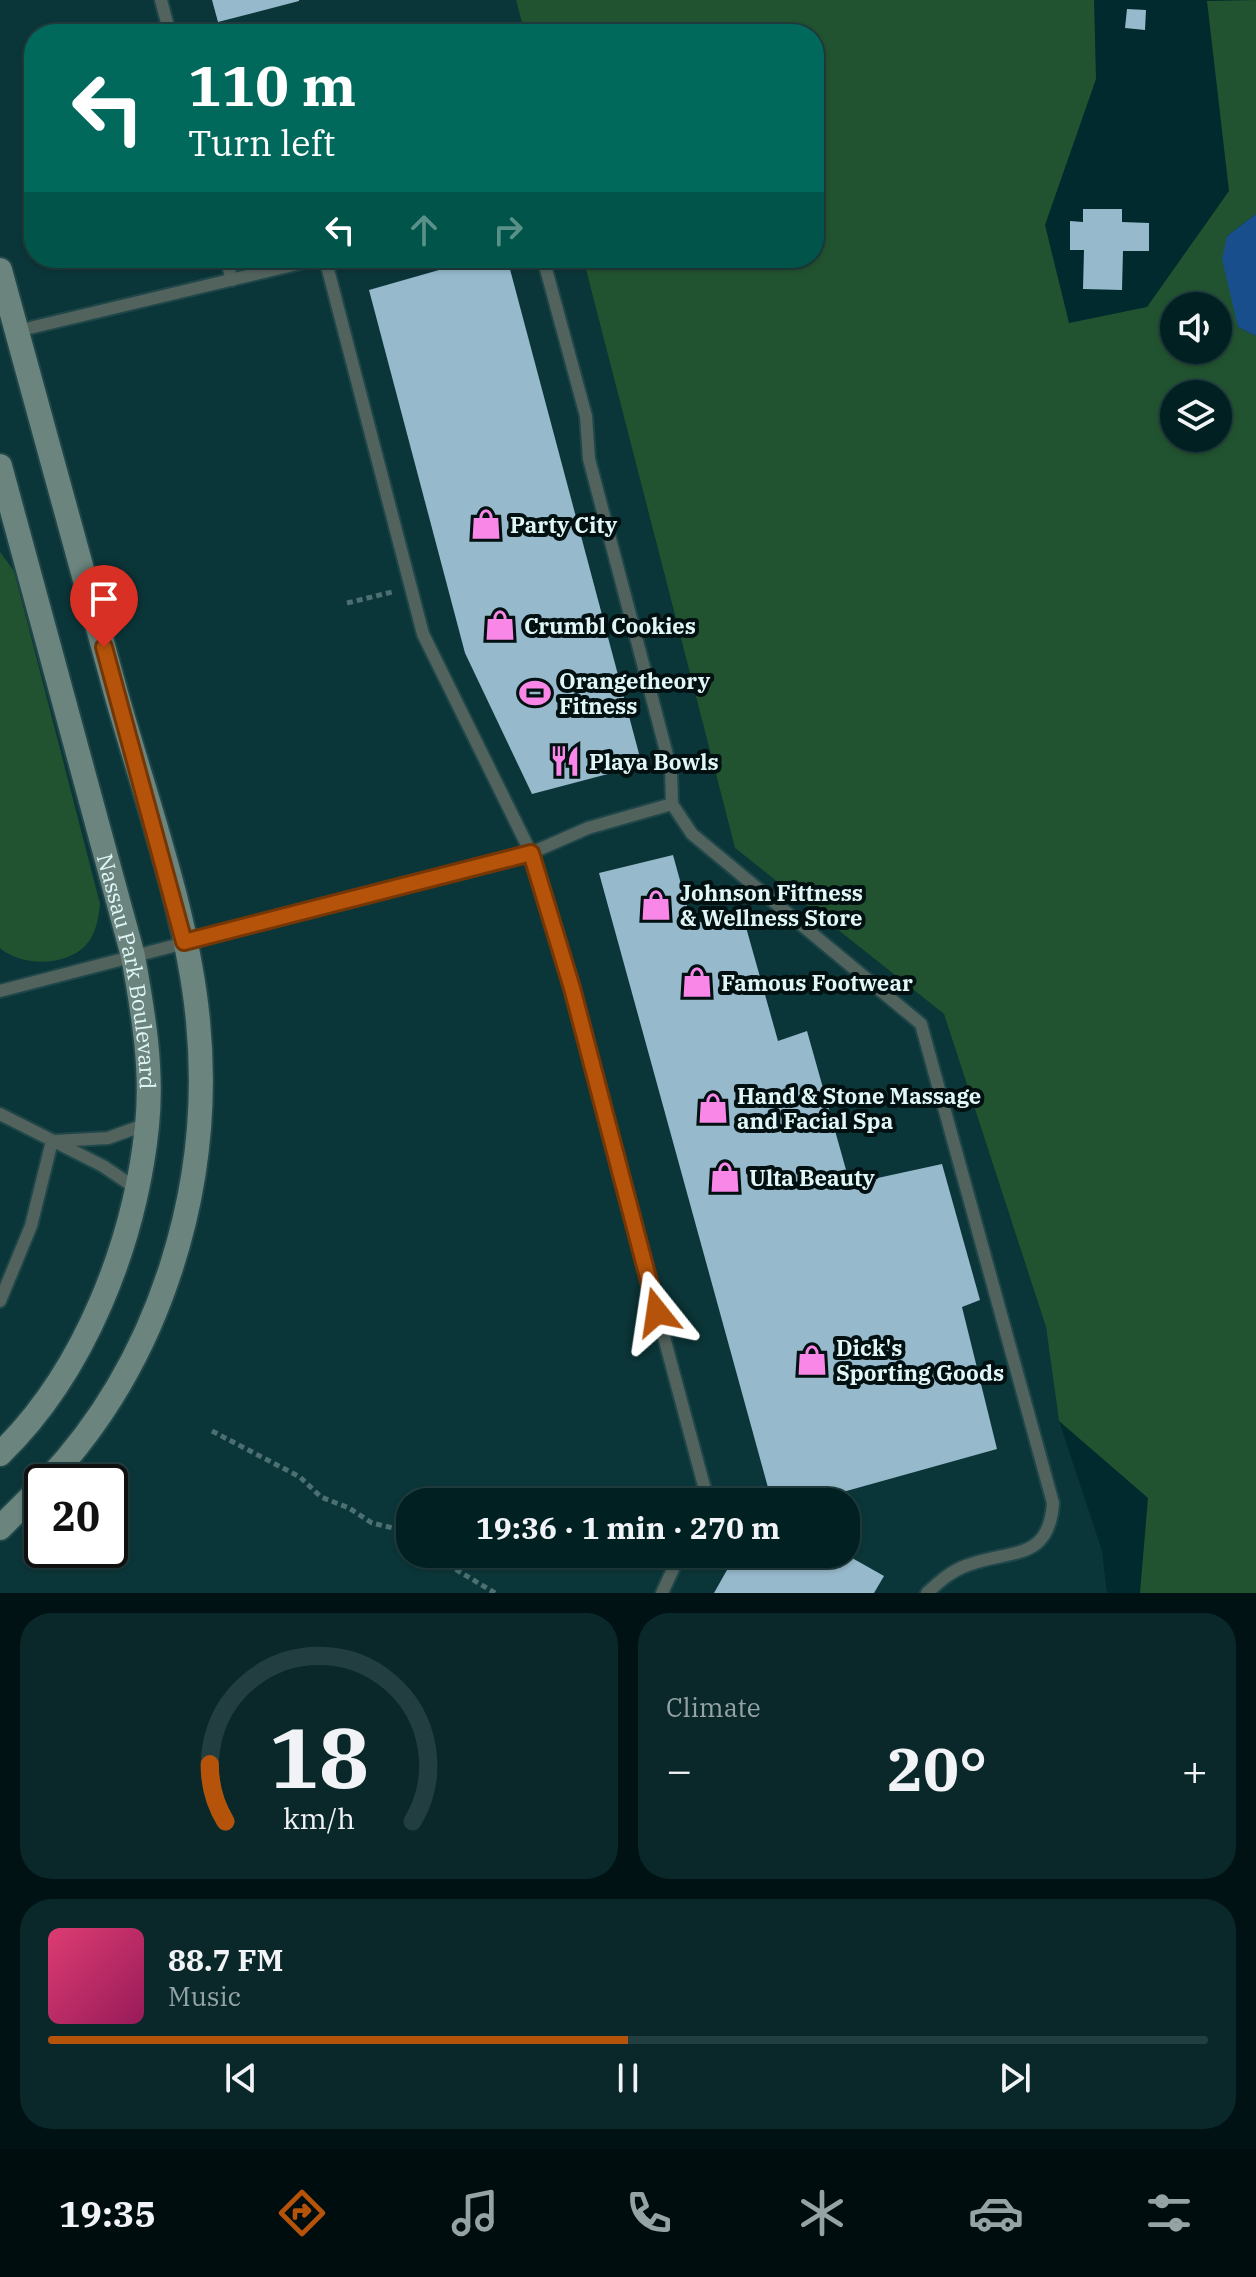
<!DOCTYPE html>
<meta charset="utf-8">
<style>
body{margin:0;font-family:"IBM Plex Serif",serif;background:#0a282a;color:#f1f3f6;height:100vh;display:flex;flex-direction:column;font-size:30px;white-space:nowrap}
*{box-sizing:border-box;margin:0}
p{font-size:26px;color:#95a3a5}
.icon{flex:none;width:44px;height:44px;fill:none;stroke:currentColor;stroke-width:2;stroke-linecap:round;stroke-linejoin:round}
.map{position:relative;height:1593px;overflow:hidden}
.sheet{display:flex;flex-direction:column;gap:20px;padding:20px;background:#001213;flex:1}
.sheet>*{flex:none}
.hud{position:absolute;left:24px;top:24px;width:800px;height:244px;border-radius:32px;box-shadow:0 2px 6px #0004,0 0 0 2px #223e40;background:#00695c;color:#fff;overflow:hidden}
.fabs{position:absolute;left:1160px;top:292px;display:grid;gap:16px}
.fabs a{display:grid;place-items:center;width:72px;height:72px;border-radius:50%;background:#002022;box-shadow:0 2px 6px #0004,0 0 0 2px #223e40;font-size:40px}
.speed{position:absolute;left:24px;top:1464px;display:flex;gap:16px;font-size:40px;font-weight:700;text-align:center}
.speed>*{display:grid;place-content:center;width:104px;height:104px;border-radius:50%;background:#002022;box-shadow:0 2px 6px #0004,0 0 0 2px #223e40;line-height:1}
.speed .limit{border:4px solid #111;border-radius:12px;background:#fff;color:#111}
.pin{position:absolute;display:grid;place-items:center;width:68px;height:68px;color:#fff;margin:-82px -34px;border-radius:50% 50% 50% 0;rotate:-45deg;box-shadow:0 0 8px #0007}
.pin .icon{rotate:45deg}
.me{position:absolute;width:88px;margin:-44px;rotate:345deg;stroke-linejoin:round;filter:drop-shadow(0 0 6px #0008)}
.turn{display:flex;align-items:center;gap:28px;height:168px;padding:0 32px;font-size:36px}
.turn .icon{width:104px;height:104px;stroke-width:2.5}
.turn b{display:block;font-size:56px;line-height:68px}
.lanes{display:flex;align-items:center;height:76px;padding:0 32px;background:#0003;justify-content:center;gap:40px;direction:ltr}
.lanes .off{opacity:.35}
.big{font-size:60px;font-weight:700;line-height:1.1}
.sheet .card{flex:1;display:flex;flex-direction:column;justify-content:center;gap:12px;min-width:0;padding:0 28px;border-radius:32px;background:#0a282a}
.sheet .dial{align-items:center;gap:0}
.dial svg{height:208px;overflow:visible;fill:none;stroke:#223e40;stroke-width:7;stroke-linecap:round;text-anchor:middle}
.dial text{fill:#f1f3f6;stroke:none}
.song{display:flex;align-items:center;gap:24px}
.cover{width:96px;height:96px;border-radius:12px;background:linear-gradient(135deg,hsl(340 70% 55%),hsl(330 70% 35%))}
.played{height:8px;border-radius:4px;background:linear-gradient(90deg,#b45309 50%,#223e40 50%)}
.keys{display:flex;justify-content:space-around;direction:ltr}
.heat{display:flex;justify-content:space-between;align-items:center;font-size:44px;direction:ltr}
.sheet .tiles{flex:1;display:grid;gap:20px;grid-template-columns:1fr 1fr}
.card:last-child{grid-column:span 2}
.trip{position:absolute;left:396px;top:1488px;width:464px;height:80px;border-radius:32px;background:#002022;box-shadow:0 2px 6px #0004,0 0 0 2px #223e40;font-weight:700;line-height:80px;text-align:center}
.tab-bar{display:flex;height:128px;justify-content:space-around;align-items:center;background:#000d0e;color:#95a3a5}
.tab-bar .icon{width:56px;height:56px}
.tab-bar .current{color:#b45309}
.tab-bar b{font-size:36px;color:#f1f3f6}
.map>svg:first-child{display:block}
.built{fill:#0b3639;fill-rule:evenodd}
.green{fill:#225330;fill-rule:evenodd}
.water{fill:#184e8c}
.building{fill:#96b9cb}
.lines{fill:none;stroke-linecap:round;stroke-linejoin:round}
.lane-casing{stroke:#1f4749;stroke-width:16}
.secondary-casing{stroke:#1f4749;stroke-width:28}
.path{stroke:#4c6f72;stroke-width:5;stroke-dasharray:6 4;stroke-linecap:butt}
.lane{stroke:#52625d;stroke-width:12}
.secondary{stroke:#6b847d;stroke-width:24}
.route-casing{stroke:#753606;stroke-width:20}
.route{stroke:#b45309;stroke-width:14}
.labels{text-anchor:middle;dominant-baseline:central;stroke-width:8;stroke-linejoin:round;paint-order:stroke}
.poi-label{font-size:22px;font-weight:bold;fill:#e0f6f7;stroke:#021011;text-anchor:start}
.street-label{font-size:22px;fill:#e0f6f7;stroke:#021011}
</style>
<div class="map">
<svg width="1256" height="1593" viewBox="0 0 1256 1593">
<rect width="100%" height="100%" fill="#002a2d"/>
<path class="built" d="M 0,0 L 516,0 L 525,34 L 34,34 L 34,258 L 583,258 L 735,848 L 944,1014 L 1046,1327 L 1059,1421 L 1102,1551 L 1107,1593 L 0,1593 ZM 42,1482 L 110,1482 L 110,1550 L 42,1550 ZM 410,1502 L 846,1502 L 846,1554 L 410,1554 Z"/>
<g class="green">
<path d="M 516,0 L 1094,0 L 1096,79 L 1045,225 L 1069,323 L 1147,307 L 1229,191 L 1207,1 L 1256,0 L 1256,214 L 1227,236 L 1238,327 L 1256,336 L 1256,1593 L 1140,1593 L 1148,1498 L 1059,1421 L 1046,1327 L 944,1014 L 735,848 L 583,258 L 814,258 L 814,34 L 525,34 ZM 1174,306 L 1218,306 L 1218,350 L 1174,350 ZM 1174,394 L 1218,394 L 1218,438 L 1174,438 Z"/>
<path d="M 0,552 L 14,571 L 100,904 C 98,920 96,934 85,946 C 64,967 21,966 0,948 Z"/>
</g>
<polygon class="water" points="1256,214 1256,336 1238,327 1222,259 1227,236"/>
<g class="building">
<polygon points="212,0 299,0 299,1 218,22"/>
<polygon points="1127,9 1146,10 1145,30 1125,28"/>
<polygon points="1083,209 1122,209 1122,222 1149,223 1149,251 1123,251 1122,290 1083,289 1084,250 1070,250 1070,221 1083,222"/>
<polygon points="481,258 507,258 642,765 532,794 465,653 369,290"/>
<polygon points="673,855 692,924 742,913 778,1041 807,1031 850,1184 942,1164 980,1300 962,1307 997,1449 807,1502 772,1502 599,873"/>
<polygon points="736,1554 845,1554 884,1576 874,1593 714,1593"/>
</g>
<g class="lines">
<defs>
<g id="lane">
<polyline points="161,0 170,34"/>
<polyline points="226,258 232,280"/>
<polyline points="325,258 423,634 531,853 550,913 707,1497 705,1502"/>
<polyline points="543,258 586,416 589,459 671,770 672,804"/>
<polyline points="17,331 322,258"/>
<path d="M 0,991 L 531,853 L 588,828 L 672,804 L 692,834 L 921,1024 L 1053,1503 C 1049,1562 1010,1549 968,1565 C 951,1571 940,1581 927,1593"/>
<polyline points="0,1114 103,1166 137,1189"/>
<polyline points="55,1141 108,1138 147,1124"/>
<polyline points="0,1301 31,1226 52,1141"/>
<polyline points="662,1593 680,1554"/>
</g>
<g id="secondary">
<path d="M 0,270 C 39,412 78,554 117,697 C 146,799 188,915 198,1021 C 214,1185 161,1361 46,1482"/>
<path id="s1" d="M 0,466 L 133,956 C 143,1012 153,1069 147,1126 C 135,1242 85,1372 0,1454"/>
<polyline points="0,1528 42,1486"/>
</g>
</defs>
<use href="#lane" class="lane-casing"/>
<use href="#secondary" class="secondary-casing"/>
<g class="path">
<polyline points="347,603 392,592"/>
<polyline points="212,1431 300,1477 321,1497 349,1508 372,1523 410,1532"/>
<polyline points="667,1489 670,1502"/>
<polyline points="430,1554 495,1593"/>
<polyline points="717,1554 721,1557"/>
</g>
<use href="#lane" class="lane"/>
<use href="#secondary" class="secondary"/>
</g>
<g class="lines">
<defs>
<polyline id="route" points="104,647 184,942 531,853 572,988 657,1312"/>
</defs>
<use href="#route" class="route-casing"/>
<use href="#route" class="route"/>
</g>
<defs>
<symbol id="shop-bare" viewBox="-9 -9 18 18"><path d="M-5-2.5h2.3a2.7 3.5 0 0 1 5.4 0H5L5.5 6h-11ZM-1.5-2.5h3a1.5 2.3 0 0 0-3 0Z" fill="#f987e8" stroke="#021011" stroke-width="2.5" paint-order="stroke"/></symbol>
<symbol id="stadium-bare" viewBox="-9 -9 18 18"><path d="M0-5a6.5 5 0 1 0 0 10a6.5 5 0 1 0 0-10ZM-3.5-1.8h7v3.6h-7Z" fill="#f987e8" stroke="#021011" stroke-width="2.5" paint-order="stroke"/></symbol>
<symbol id="restaurant-bare" viewBox="-9 -9 18 18"><path d="M-5-6h1v4h1v-4h1v4h1v-4h1v5L-1.5 .5V6h-2V.5L-5-1ZM5-6V6H3V1.5H1.5Q1.5-4 5-6Z" fill="#f987e8" stroke="#021011" stroke-width="2.5" paint-order="stroke"/></symbol>
</defs>
<g fill-rule="evenodd">
<use href="#shop-bare" x="464" y="502" width="44" height="44"/>
<use href="#shop-bare" x="478" y="603" width="44" height="44"/>
<use href="#stadium-bare" x="513" y="671" width="44" height="44"/>
<use href="#restaurant-bare" x="543" y="739" width="44" height="44"/>
<use href="#shop-bare" x="634" y="883" width="44" height="44"/>
<use href="#shop-bare" x="675" y="960" width="44" height="44"/>
<use href="#shop-bare" x="691" y="1086" width="44" height="44"/>
<use href="#shop-bare" x="703" y="1155" width="44" height="44"/>
<use href="#shop-bare" x="790" y="1338" width="44" height="44"/>
</g>
<g class="labels">
<g class="poi-label">
<text x="510" y="524">Party City</text>
<text x="524" y="625">Crumbl Cookies</text>
<text x="559" y="680">Orangetheory<tspan x="559" dy="25">Fitness</tspan></text>
<text x="589" y="761">Playa Bowls</text>
<text x="680" y="892">Johnson Fittness<tspan x="680" dy="25">&amp; Wellness Store</tspan></text>
<text x="721" y="982">Famous Footwear</text>
<text x="737" y="1095">Hand &amp; Stone Massage<tspan x="737" dy="25">and Facial Spa</tspan></text>
<text x="749" y="1177">Ulta Beauty</text>
<text x="836" y="1347">Dick's<tspan x="836" dy="25">Sporting Goods</tspan></text>
</g>
<g class="street-label">
<text stroke="none"><textPath href="#s1" startOffset="522">Nassau Park Boulevard</textPath></text>
</g>
</g>
</svg>
<div class="fabs">
<a><svg class="icon" aria-label="sound" viewBox="0 0 24 24"><path d="M4 9h4l5-4v14l-5-4H4zM17 9q2 3 0 6"/></svg></a>
<a><svg class="icon" aria-label="layers" viewBox="0 0 24 24"><path d="M12 4l9 5-9 5-9-5zM3 14l9 5 9-5"/></svg></a>
</div>
<div class="speed"><div class="limit">20</div></div>
<div class="pin" style="left:104px;top:647px;background:#d93025"><svg class="icon" aria-label="arrive" viewBox="0 0 24 24"><path d="M6 21V4h12l-3 4 3 4H6"/></svg></div>
<svg class="me" style="left:657px;top:1312px" viewBox="-20 -20 40 40"><path d="M0-17L14 15 0 8-14 15z" fill="#b45309" stroke="#fff" stroke-width="4"/></svg>
<div class="trip">19:36 · 1 min · 270 m</div>
<div class="hud">
<div class="turn"><svg class="icon" aria-label="left" viewBox="0 0 24 24"><path d="M17 20v-9H6M10 6l-5 5 5 5"/></svg><div><b>110 m</b>Turn left</div></div>
<div class="lanes"><svg class="icon" aria-label="left" viewBox="0 0 24 24"><path d="M17 20v-9H6M10 6l-5 5 5 5"/></svg><svg class="icon off" aria-label="ahead" viewBox="0 0 24 24"><path d="M12 20V5M6 11l6-6 6 6"/></svg><svg class="icon off" aria-label="right" viewBox="0 0 24 24"><path d="M7 20v-9h11M14 6l5 5-5 5"/></svg></div>
</div>
</div>
<section class="sheet">
<div class="tiles">
<div class="card dial"><svg viewBox="0 0 100 80">
<path d="M14 69A42 42 0 1 1 86 69"/>
<path d="M14 69A42 42 0 0 1 8 47" stroke="#b45309"/>
<text x="50" y="56" font-size="32" font-weight="700">18</text>
<text x="50" y="72" font-size="11">km/h</text>
</svg></div>
<div class="card"><p>Climate</p>
<div class="heat"><a>−</a><b class="big">20°</b><a>+</a></div>
</div>
<div class="card">
<div class="song"><i class="cover"></i><div><b>88.7 FM</b><p>Music</p></div></div>
<div class="played"></div>
<div class="keys"><svg class="icon" aria-label="previous" viewBox="0 0 24 24"><path d="M18 5L8 12l10 7zM5 5v14"/></svg><svg class="icon" aria-label="pause" viewBox="0 0 24 24"><path d="M8 5v14M16 5v14"/></svg><svg class="icon" aria-label="next" viewBox="0 0 24 24"><path d="M6 5l10 7-10 7zM19 5v14"/></svg></div>
</div>
</div>
</section>
<nav class="tab-bar">
<b>19:35</b>
<svg class="icon current" aria-label="directions" viewBox="0 0 24 24"><path d="M12 3l9 9-9 9-9-9zM9 14v-3h6M13 9l2 2-2 2"/></svg>
<svg class="icon" aria-label="music" viewBox="0 0 24 24"><path d="M9 18V5l10-2v13"/><circle cx="6" cy="18" r="3"/><circle cx="16" cy="16" r="3"/></svg>
<svg class="icon" aria-label="phone" viewBox="0 0 24 24"><path d="M5 4h4l2 5-3 2q2 4 5 5l2-3 5 2v4C11 20 4 13 5 4z"/></svg>
<svg class="icon" aria-label="climate" viewBox="0 0 24 24"><path d="M12 3v18M4 7l16 10M4 17L20 7"/></svg>
<svg class="icon" aria-label="car" viewBox="0 0 24 24"><path d="M5 17H2v-5l4-1 3-4h7l3 4 3 1v5h-3M9 17h6M6 11h13"/><circle cx="7" cy="17" r="2"/><circle cx="17" cy="17" r="2"/></svg>
<svg class="icon" aria-label="filters" viewBox="0 0 24 24"><path d="M4 7h16M4 17h16"/><circle cx="9" cy="7" r="2"/><circle cx="15" cy="17" r="2"/></svg>
</nav>
